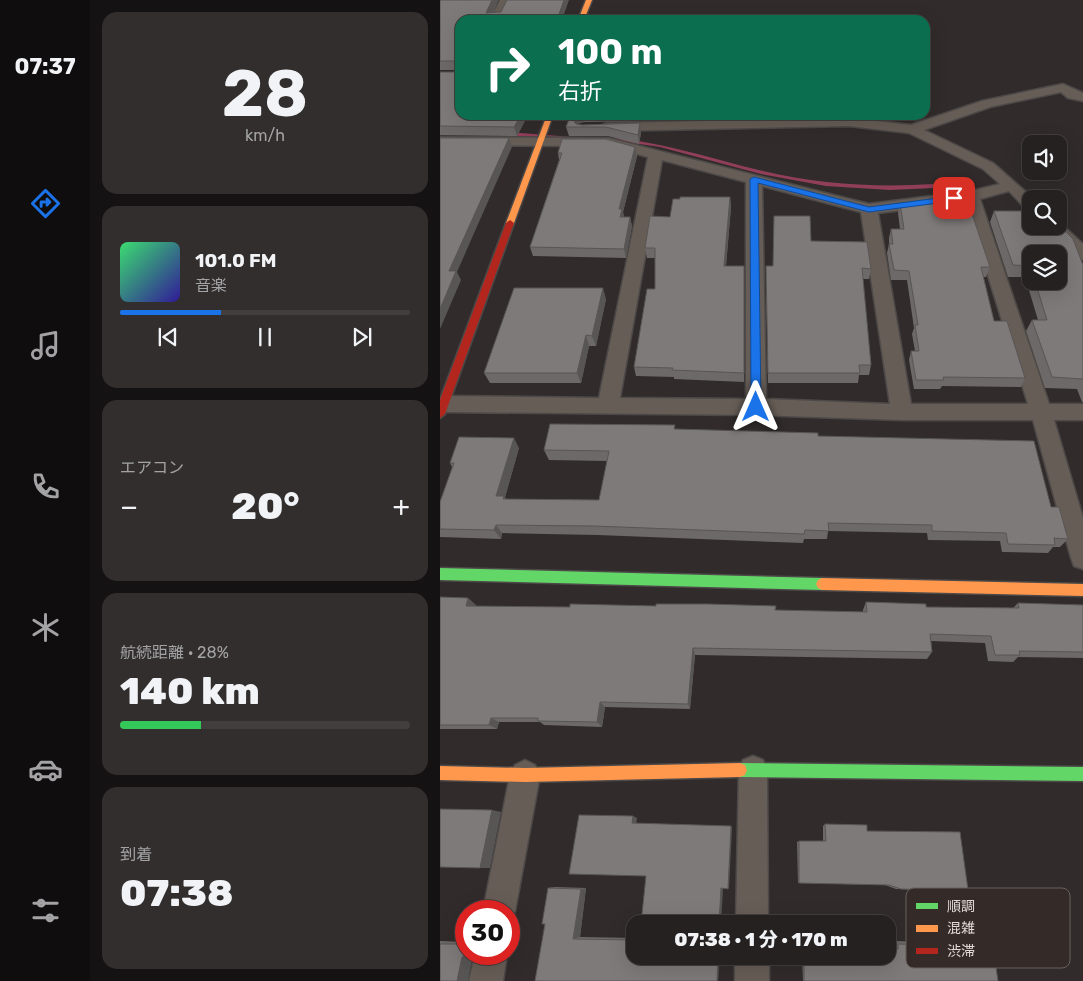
<!DOCTYPE html>
<html lang="ja">
<meta charset="utf-8">
<style>
body{margin:0;font-family:Rubik,"Noto Sans JP",sans-serif;background:#312e2d;color:#f1f3f6;height:100vh;display:flex;flex-direction:column;font-size:19px;white-space:nowrap}
*{box-sizing:border-box;margin:0}
p{font-size:16px;color:#a3a3a5}
.icon{flex:none;width:28px;height:28px;fill:none;stroke:currentColor;stroke-width:2;stroke-linecap:round;stroke-linejoin:round}
.map{position:relative;flex:1;overflow:hidden}
.sheet{display:flex;flex-direction:column;gap:12px;padding:12px;background:#141212;width:350px}
.sheet>*{flex:none}
.top-card{position:absolute;left:15px;top:15px;width:475px;height:105px;border-radius:15px;box-shadow:0 5px 20px #0002,0 0 0 1px #423e3e;background:#0b6e4f;color:#fff;overflow:hidden}
.buttons{position:absolute;left:582px;top:135px;display:grid;gap:10px}
.buttons a{display:grid;place-items:center;width:45px;height:45px;border-radius:10px;background:#252120;box-shadow:0 5px 20px #0002,0 0 0 1px #423e3e;font-size:25px}
.speed{position:absolute;left:15px;top:900px;display:flex;gap:10px;font-size:25px;font-weight:700;text-align:center}
.speed>*{display:grid;place-content:center;width:65px;height:65px;border-radius:50%;background:#252120;box-shadow:0 5px 20px #0002,0 0 0 1px #423e3e;line-height:1}
.speed .limit{border:8px solid #d22;background:#fff;color:#111}
.pin{position:absolute;display:grid;place-items:center;width:42px;height:42px;color:#fff;margin:-21px;border-radius:10px;box-shadow:0 2px 8px #0006}
.me{position:absolute;width:55px;margin:-28px;rotate:0deg;stroke-linejoin:round;filter:drop-shadow(0 0 4px #0008)}
.turn{display:flex;align-items:center;gap:18px;height:105px;padding:0 20px;font-size:22px}
.turn .icon{width:65px;height:65px;stroke-width:2.5}
.turn b{display:block;font-size:35px;line-height:42px}
.big{font-size:38px;font-weight:800;line-height:1.1}
.sheet .card{flex:1;display:flex;flex-direction:column;justify-content:center;gap:8px;min-width:0;padding:0 18px;border-radius:15px;background:#312e2d}
.sheet .dial{align-items:center;gap:0}
.dial b{font-size:65px;line-height:1}
.song{display:flex;align-items:center;gap:15px}
.cover{width:60px;height:60px;border-radius:8px;background:linear-gradient(135deg,hsl(140 70% 55%),hsl(250 70% 35%))}
.played{height:5px;border-radius:2px;background:linear-gradient(90deg,#1a73e8 35%,#423e3e 35%)}
.keys{display:flex;justify-content:space-around;direction:ltr}
.heat{display:flex;justify-content:space-between;align-items:center;font-size:28px;direction:ltr}
.charge{height:8px;border-radius:4px;background:linear-gradient(90deg,#34c759 28%,#423e3e 0)}
.trip{position:absolute;left:186px;top:915px;width:270px;height:50px;border-radius:15px;background:#252120;box-shadow:0 5px 20px #0002,0 0 0 1px #423e3e;font-weight:800;line-height:50px;text-align:center}
main{display:flex;flex:1;min-height:0}
.dock{display:flex;flex-direction:column;width:90px;justify-content:space-around;align-items:center;background:#0f0d0d;color:#a3a3a5}
.dock .icon{width:35px;height:35px}
.dock .active{color:#1a73e8}
.dock b{font-size:22px;color:#f1f3f6}
.map>svg:first-child{display:block}
.lines{fill:none;stroke-linecap:round;stroke-linejoin:round}
.stream{fill:#913e5a;fill-rule:evenodd}
.street-casing{stroke:#4c4948;stroke-width:3}
.fast-casing{stroke:#4c4948;stroke-width:3}
.slow-casing{stroke:#4c4948;stroke-width:3}
.jam-casing{stroke:#4c4948;stroke-width:3}
.street{fill:#665d56;fill-rule:evenodd}
.fast{fill:#63d668;fill-rule:evenodd}
.slow{fill:#ff974d;fill-rule:evenodd}
.jam{fill:#b3261e;fill-rule:evenodd}
.wall{fill:#6c6968;fill-rule:evenodd}
.shaded-wall{fill:#585555}
.building{fill:#7e7a79;stroke:#585555}
.route{fill:#1a73e8;stroke:#114b97}
.key{fill:#342b28;stroke:#68605d;stroke-width:1}
.key-label{font-size:14px;fill:#e1dbd8}
</style>
<main>
<nav class="dock">
<b>07:37</b>
<svg class="icon active" aria-label="directions" viewBox="0 0 24 24"><path d="M12 3l9 9-9 9-9-9zM9 14v-3h6M13 9l2 2-2 2"/></svg>
<svg class="icon" aria-label="music" viewBox="0 0 24 24"><path d="M9 18V5l10-2v13"/><circle cx="6" cy="18" r="3"/><circle cx="16" cy="16" r="3"/></svg>
<svg class="icon" aria-label="phone" viewBox="0 0 24 24"><path d="M5 4h4l2 5-3 2q2 4 5 5l2-3 5 2v4C11 20 4 13 5 4z"/></svg>
<svg class="icon" aria-label="climate" viewBox="0 0 24 24"><path d="M12 3v18M4 7l16 10M4 17L20 7"/></svg>
<svg class="icon" aria-label="car" viewBox="0 0 24 24"><path d="M5 17H2v-5l4-1 3-4h7l3 4 3 1v5h-3M9 17h6M6 11h13"/><circle cx="7" cy="17" r="2"/><circle cx="17" cy="17" r="2"/></svg>
<svg class="icon" aria-label="filters" viewBox="0 0 24 24"><path d="M4 7h16M4 17h16"/><circle cx="9" cy="7" r="2"/><circle cx="15" cy="17" r="2"/></svg>
</nav>
<section class="sheet">
<div class="card dial"><b>28</b><p>km/h</p></div>
<div class="card">
<div class="song"><i class="cover"></i><div><b>101.0 FM</b><p>音楽</p></div></div>
<div class="played"></div>
<div class="keys"><svg class="icon" aria-label="previous" viewBox="0 0 24 24"><path d="M18 5L8 12l10 7zM5 5v14"/></svg><svg class="icon" aria-label="pause" viewBox="0 0 24 24"><path d="M8 5v14M16 5v14"/></svg><svg class="icon" aria-label="next" viewBox="0 0 24 24"><path d="M6 5l10 7-10 7zM19 5v14"/></svg></div>
</div>
<div class="card"><p>エアコン</p>
<div class="heat"><a>−</a><b class="big">20°</b><a>+</a></div>
</div>
<div class="card"><p>航続距離 · 28%</p><b class="big">140 km</b><div class="charge"></div></div>
<div class="card"><p>到着</p><b class="big">07:38</b></div>
</section>
<div class="map">
<svg width="643" height="981" viewBox="0 0 643 981">
<rect width="100%" height="100%" fill="#312c2b"/>
<g class="lines">
<g class="stream">
<polygon points="68,132 132,137 135,139 132,141 66,135 65,134"/>
<path d="M 158,137 C 215,139 268,158 323,171 C 379,184 436,188 494,184 L 497,186 L 494,188 L 450,190 L 386,186 L 321,174 L 220,147 L 179,141 L 156,140 L 155,139 Z"/>
</g>
<defs>
<g id="street">
<polygon points="60,0 72,0 62,20 50,20"/>
<path d="M 623,84 L 643,93 L 643,101 L 628,98 L 621,92 L 550,107 L 484,130 L 553,163 L 594,199 L 591,199 L 591,210 L 585,208 L 569,191 L 540,199 L 609,404 L 643,404 L 643,420 L 614,420 L 643,518 L 643,569 L 634,566 L 631,558 L 593,420 L 462,420 L 316,415 L 5,412 L 0,410 L 0,398 L 5,396 L 159,398 L 208,157 L 168,146 L 0,145 L 0,137 L 168,138 L 429,204 L 531,191 L 560,184 L 543,169 L 469,133 L 409,126 L 169,131 L 164,130 L 162,127 L 164,124 L 169,123 L 409,118 L 471,125 L 542,101 ZM 222,160 L 306,182 L 306,399 L 180,398 ZM 322,186 L 421,212 L 450,404 L 326,399 ZM 525,202 L 588,404 L 471,404 L 438,213 Z"/>
<polygon points="619,222 643,244 643,260 637,258 606,226 619,226"/>
<polygon points="313,756 323,760 327,770 328,924 296,924 299,770 303,760"/>
<polygon points="85,760 95,765 100,775 75,911 69,923 69,911 43,911 70,775 75,765"/>
<polygon points="35,954 67,954 63,981 29,981"/>
<rect x="295" y="956" width="34" height="25"/>
</g>
<g id="fast">
<polygon points="0,568 382,578 386,580 388,584 386,588 382,590 0,580"/>
<polygon points="300,763 643,767 643,781 300,777 295,775 293,770 295,765"/>
</g>
<g id="slow">
<polygon points="146,0 152,0 144,20 138,20"/>
<polygon points="107,115 113,115 74,223 73,225 67,225 66,223"/>
<polygon points="382,578 643,584 643,596 382,590 378,588 376,584 378,580"/>
<polygon points="300,763 305,765 307,770 305,775 300,777 85,782 0,780 0,766 85,768"/>
</g>
<polygon id="jam" points="70,220 74,223 5,414 0,418 0,400 66,223"/>
</defs>
<use href="#street" class="street-casing"/>
<use href="#fast" class="fast-casing"/>
<use href="#slow" class="slow-casing"/>
<use href="#jam" class="jam-casing"/>
<use href="#street" class="street"/>
<use href="#fast" class="fast"/>
<use href="#slow" class="slow"/>
<use href="#jam" class="jam"/>
</g>
<g class="wall">
<polygon points="0,0 58,0 53,13 88,115 77,136 0,135 0,72 18,72 18,70 0,70"/>
<polygon points="130,115 207,115 206,121 144,122 137,124 142,125 200,123 201,133 199,144 168,136 129,136 126,127"/>
<polygon points="195,147 197,156 183,212 184,217 190,217 192,226 186,258 93,256 90,247 119,160 118,153"/>
<polygon points="290,197 291,207 286,266 304,266 304,382 234,379 234,377 196,376 194,367 215,289 215,258 207,258 205,248 230,217 240,199"/>
<polygon points="460,203 550,267 546,277 543,277 554,321 585,378 581,387 502,386 500,389 474,389 469,360 471,351 475,351 472,334 474,328 467,280 451,280 447,253 449,244 449,238 451,229 460,229 458,213"/>
<path d="M 554,211 L 610,230 L 643,265 L 643,402 L 642,402 L 637,389 L 605,388 L 586,331 L 592,320 L 598,320 L 585,277 L 568,277 L 550,222 ZM 591,254 L 619,281 L 591,281 Z"/>
<polygon points="371,241 431,269 429,279 423,279 431,365 429,375 419,375 418,383 328,383 326,277 333,266"/>
<polygon points="166,299 156,346 149,346 141,383 50,383 44,373"/>
<polygon points="235,429 378,436 611,507 628,539 620,547 613,547 608,553 562,552 560,541 488,540 487,533 388,531 387,539 364,539 363,543 158,535 62,533 61,539 0,537 0,502 12,467 10,463 79,448 65,497 66,499 159,500 167,461 109,460 104,450"/>
<polygon points="0,597 28,598 36,606 423,612 423,610 426,602 486,607 573,608 578,603 643,605 643,658 578,657 573,662 548,661 545,643 491,641 492,652 487,659 256,655 255,655 250,709 165,707 162,727 104,725 100,722 59,722 57,729 0,729"/>
<polygon points="385,824 427,831 532,924 541,924 550,926 558,981 363,981 362,956 448,956 448,946 452,946 452,941 494,942 488,890 456,889 445,885 358,883 357,842 359,841 383,841 383,826"/>
<polygon points="115,887 146,888 140,937 195,938 195,956 279,956 278,981 95,981 105,924 108,888"/>
<polygon points="0,941 26,942 26,954 34,954 33,954 27,981 0,981"/>
</g>
<g class="shaded-wall">
<polygon points="52,0 58,0 49,20 46,13"/>
<polygon points="124,0 129,0 122,20 117,20"/>
<polygon points="81,115 88,115 77,136 74,127"/>
<polygon points="135,115 142,115 144,122 137,124 136,127 133,120"/>
<polygon points="200,123 201,133 199,144 198,135"/>
<polygon points="69,138 72,147 17,272 21,280 0,329 0,309 9,271"/>
<polygon points="195,147 197,156 183,212 184,217 180,217 179,209"/>
<polygon points="290,197 291,207 285,276 284,266"/>
<polygon points="190,217 192,226 186,258 184,249"/>
<polygon points="163,288 166,299 156,346 152,336"/>
<polygon points="146,335 149,346 141,383 137,373"/>
<polygon points="74,438 79,448 65,497 70,505 56,496"/>
<polygon points="56,525 62,533 61,539 54,530"/>
<polygon points="28,598 36,605 34,613 26,606"/>
<polygon points="253,648 255,655 250,709 248,704"/>
<polygon points="160,702 165,707 162,727 157,722"/>
<polygon points="51,718 59,722 57,729 49,725"/>
<polygon points="52,810 61,812 50,868 40,868"/>
<polygon points="193,816 197,818 196,825 192,823"/>
<polygon points="291,826 292,828 289,888 288,889"/>
<polygon points="146,888 140,937 133,939 141,889"/>
<polygon points="281,888 283,888 281,924 279,924"/>
<polygon points="30,954 34,954 33,954 28,981 17,981 22,957"/>
<polygon points="278,956 279,956 278,981 277,981"/>
</g>
<g class="building">
<polygon points="0,0 52,0 46,13 61,12 67,0 124,0 117,20 20,20 20,115 81,115 74,127 0,126 0,72 18,72 18,61 0,61"/>
<polygon points="131,115 135,115 133,120 136,124 142,125 200,123 198,135 166,127 126,127"/>
<polygon points="0,138 69,138 9,271 16,271 0,309"/>
<polygon points="122,139 166,139 195,147 179,209 182,209 180,217 190,217 184,249 90,247 122,153 118,153"/>
<polygon points="240,197 290,197 284,266 304,266 304,373 232,370 233,368 194,367 207,289 215,289 215,248 205,248 210,216 230,217 233,199 240,199"/>
<polygon points="528,202 550,267 541,267 554,321 567,321 585,378 503,377 504,380 476,380 471,351 479,351 475,325 478,325 469,271 454,270 449,244 453,244 451,229 464,229 460,203"/>
<polygon points="554,211 591,211 591,226 608,226 610,230 624,230 633,239 643,265 643,379 612,377 592,320 607,320 595,281 619,281 619,254 591,254 591,269 590,266 573,265"/>
<polygon points="334,216 370,216 371,241 427,242 431,269 422,268 431,365 419,365 420,373 328,373 326,266 333,266"/>
<polygon points="74,288 163,288 152,336 146,335 137,373 44,373"/>
<polygon points="110,424 235,425 234,429 378,433 378,436 594,441 611,507 619,507 628,539 614,538 615,545 568,544 566,533 492,531 492,525 388,523 389,531 365,530 364,534 154,526 56,525 54,530 0,529 0,502 14,463 10,463 19,437 74,438 56,496 64,496 63,499 159,500 169,451 104,450"/>
<polygon points="0,597 28,598 26,606 130,607 130,604 216,606 216,604 268,604 336,606 335,610 427,612 426,602 486,604 486,607 579,608 578,603 643,605 643,652 579,651 580,655 555,655 551,636 490,634 492,652 254,648 253,648 248,704 160,702 157,722 98,721 98,718 51,718 49,725 0,725"/>
<polygon points="0,809 52,810 40,868 0,867"/>
<polygon points="139,815 193,816 192,823 291,826 288,889 281,888 279,924 201,924 206,876 129,874"/>
<polygon points="385,824 427,825 427,831 520,832 533,926 550,926 558,981 364,981 364,956 448,956 448,949 458,949 458,944 501,945 495,890 461,889 449,885 359,883 359,841 386,841"/>
<polygon points="108,888 141,889 133,939 195,940 195,956 278,956 277,981 95,981 105,924 102,924"/>
<polygon points="0,944 26,944 26,954 30,954 30,955 22,957 17,981 0,981"/>
</g>
<polygon class="route" points="314,177 429,207 514,196 518,198 514,201 429,212 318,183 321,407 316,411 311,407 310,179"/>
<rect x="466" y="888" width="164" height="80" rx="8" class="key"/>
<rect x="476" y="903" width="22" height="6" fill="#63d668"/>
<rect x="476" y="925" width="22" height="7" fill="#ff974d"/>
<rect x="476" y="948" width="22" height="6" fill="#b3261e"/>
<g class="key-label">
<text x="507" y="911">順調</text>
<text x="507" y="933">混雑</text>
<text x="507" y="956">渋滞</text>
</g>
</svg>
<div class="buttons">
<a><svg class="icon" aria-label="sound" viewBox="0 0 24 24"><path d="M4 9h4l5-4v14l-5-4H4zM17 9q2 3 0 6"/></svg></a>
<a><svg class="icon" aria-label="search" viewBox="0 0 24 24"><circle cx="10" cy="10" r="6"/><path d="M15 15l6 6"/></svg></a>
<a><svg class="icon" aria-label="layers" viewBox="0 0 24 24"><path d="M12 4l9 5-9 5-9-5zM3 14l9 5 9-5"/></svg></a>
</div>
<div class="speed"><div class="limit">30</div></div>
<div class="pin" style="left:514px;top:198px;background:#d93025"><svg class="icon" aria-label="arrive" viewBox="0 0 24 24"><path d="M6 21V4h12l-3 4 3 4H6"/></svg></div>
<svg class="me" style="left:316px;top:407px" viewBox="-20 -20 40 40"><path d="M0-17L14 15 0 8-14 15z" fill="#1a73e8" stroke="#fff" stroke-width="4"/></svg>
<div class="trip">07:38 · 1 分 · 170 m</div>
<div class="top-card">
<div class="turn"><svg class="icon" aria-label="right" viewBox="0 0 24 24"><path d="M7 20v-9h11M14 6l5 5-5 5"/></svg><div><b>100 m</b>右折</div></div>
</div>
</div>
</main>
